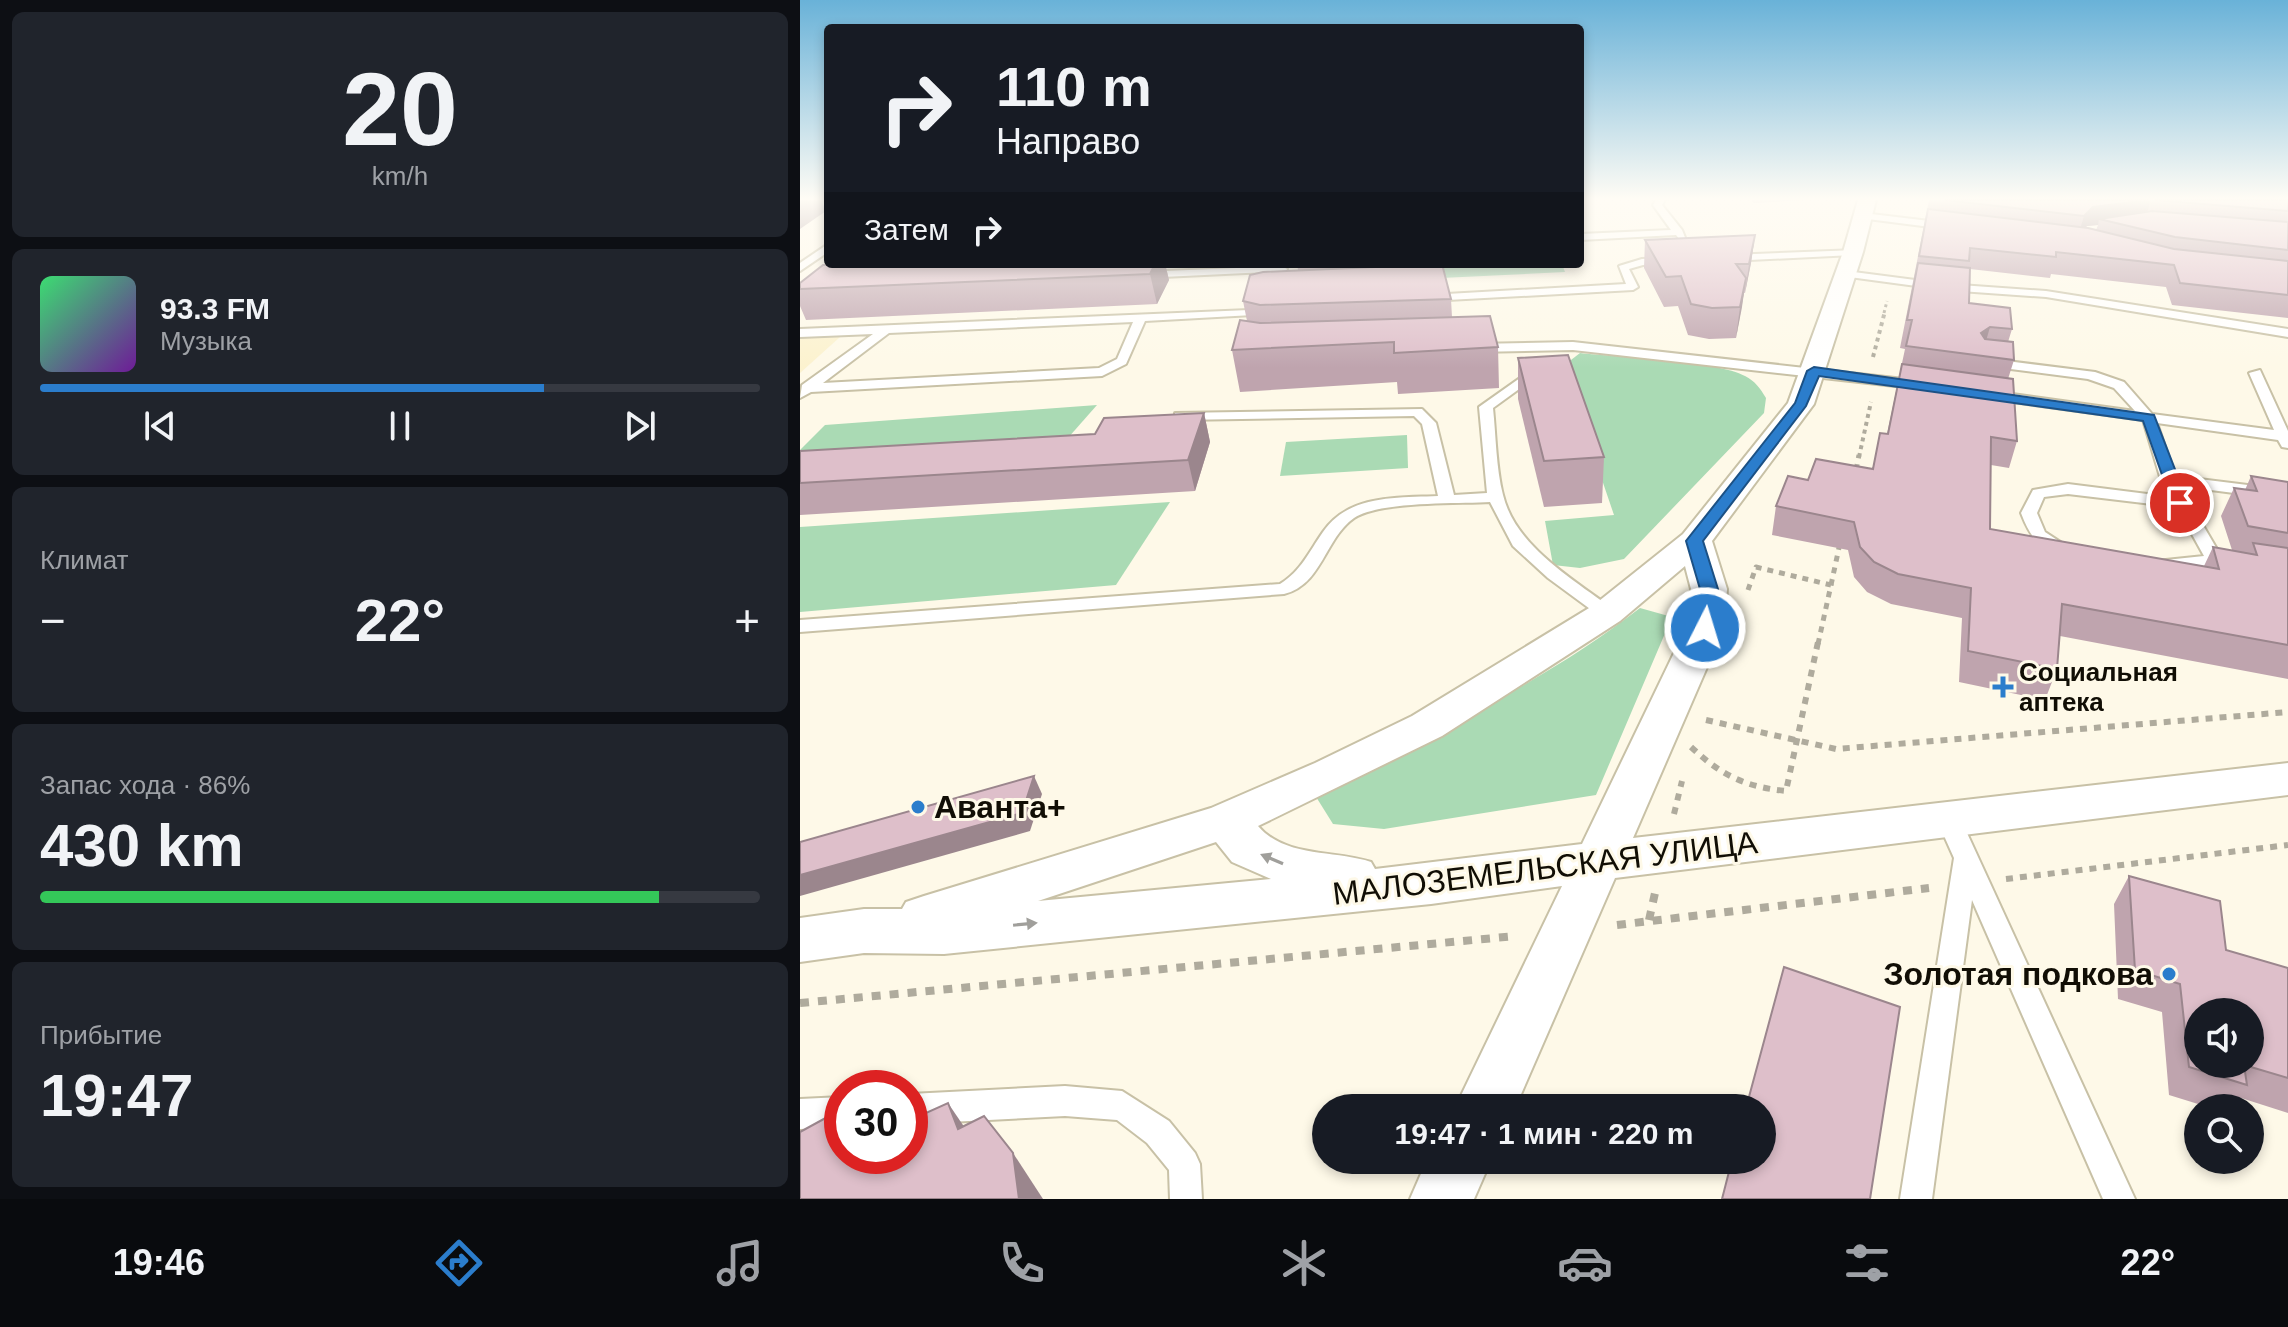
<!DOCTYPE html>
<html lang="ru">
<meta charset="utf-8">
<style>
body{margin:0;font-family:Arial,sans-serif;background:#20242c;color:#f1f3f6;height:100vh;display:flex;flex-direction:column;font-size:30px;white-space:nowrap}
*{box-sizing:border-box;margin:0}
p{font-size:26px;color:#9ea1a6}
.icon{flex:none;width:44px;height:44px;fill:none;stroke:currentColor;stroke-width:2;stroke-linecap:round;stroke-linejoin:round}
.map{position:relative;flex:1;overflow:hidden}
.details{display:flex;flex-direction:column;gap:12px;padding:12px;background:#0d0f14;width:800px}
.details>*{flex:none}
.guide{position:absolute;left:24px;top:24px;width:760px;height:244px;border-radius:8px;box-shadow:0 4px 12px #0003;background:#171b24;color:#f1f3f6;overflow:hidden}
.fabs{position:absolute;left:1384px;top:998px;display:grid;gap:16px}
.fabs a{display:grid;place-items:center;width:80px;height:80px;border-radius:50%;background:#171b24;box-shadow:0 4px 12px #0003;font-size:40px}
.speed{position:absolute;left:24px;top:1070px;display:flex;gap:16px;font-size:40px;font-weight:700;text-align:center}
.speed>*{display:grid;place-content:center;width:104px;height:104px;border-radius:50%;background:#171b24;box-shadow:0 4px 12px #0003;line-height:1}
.speed .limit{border:12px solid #d22;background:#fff;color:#111}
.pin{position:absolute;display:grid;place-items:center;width:68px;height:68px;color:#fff;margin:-34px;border:4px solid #fff;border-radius:50%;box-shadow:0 2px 8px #0007}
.me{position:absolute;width:88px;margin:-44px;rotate:5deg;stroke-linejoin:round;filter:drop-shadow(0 0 6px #0008)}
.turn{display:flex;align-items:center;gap:28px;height:168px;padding:0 40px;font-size:36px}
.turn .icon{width:104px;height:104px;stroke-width:2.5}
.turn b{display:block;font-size:56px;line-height:68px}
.then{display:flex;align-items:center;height:76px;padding:0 40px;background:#0003;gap:16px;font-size:30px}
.big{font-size:60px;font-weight:600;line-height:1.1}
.details .card{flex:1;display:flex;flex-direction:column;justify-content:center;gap:12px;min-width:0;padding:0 28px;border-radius:12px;background:#20242c}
.details .dial{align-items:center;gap:0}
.dial b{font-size:104px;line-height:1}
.song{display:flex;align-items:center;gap:24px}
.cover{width:96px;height:96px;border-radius:12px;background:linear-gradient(135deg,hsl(140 70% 55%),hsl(280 70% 35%))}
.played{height:8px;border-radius:4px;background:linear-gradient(90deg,#2b7dcc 70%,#363941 70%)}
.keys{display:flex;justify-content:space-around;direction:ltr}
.heat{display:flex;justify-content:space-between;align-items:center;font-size:44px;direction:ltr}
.charge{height:12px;border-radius:6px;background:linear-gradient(90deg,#34c759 86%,#363941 0)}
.trip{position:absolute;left:512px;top:1094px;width:464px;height:80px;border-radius:40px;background:#171b24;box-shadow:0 4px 12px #0003;font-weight:600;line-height:80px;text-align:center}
.menu{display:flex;height:128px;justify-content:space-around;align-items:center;background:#090b0e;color:#9ea1a6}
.menu .icon{width:56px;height:56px}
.menu .selected{color:#2b7dcc}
.menu b{font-size:36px;color:#f1f3f6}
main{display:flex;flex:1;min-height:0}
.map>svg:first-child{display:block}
.built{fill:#fcf2ce}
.green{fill:#aadab4}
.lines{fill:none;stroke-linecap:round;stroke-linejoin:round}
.lane-casing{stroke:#c8c1a6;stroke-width:4}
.street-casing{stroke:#c8c1a6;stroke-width:4}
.path-far4{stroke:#afab9d;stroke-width:3;stroke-dasharray:3 3;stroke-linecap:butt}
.path-far3{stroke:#afab9d;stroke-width:4;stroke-dasharray:4 4;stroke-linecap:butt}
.path-far2{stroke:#afab9d;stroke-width:5;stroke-dasharray:6 6;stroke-linecap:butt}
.path-far1{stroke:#afab9d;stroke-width:6;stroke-dasharray:7 7;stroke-linecap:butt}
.path{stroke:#afab9d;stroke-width:8;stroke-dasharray:9 9;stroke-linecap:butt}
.lane{fill:#fff;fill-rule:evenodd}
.street{fill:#fff;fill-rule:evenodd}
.wall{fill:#bfa4ae;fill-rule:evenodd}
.shaded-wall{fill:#9b868d}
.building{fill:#debfca;stroke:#9b868d;stroke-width:2;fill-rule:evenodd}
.oneway{fill:#a09f9b}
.route{fill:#2b7dcc;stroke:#1c5185;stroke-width:2}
.poi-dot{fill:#2b7dcc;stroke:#fef9e8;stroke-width:3}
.labels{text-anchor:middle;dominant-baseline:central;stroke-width:6;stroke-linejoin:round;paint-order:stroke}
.poi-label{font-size:26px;font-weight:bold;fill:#110e05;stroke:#fef9e8;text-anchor:start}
.near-poi-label{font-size:32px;font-weight:bold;fill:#110e05;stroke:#fef9e8;text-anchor:start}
.near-street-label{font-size:32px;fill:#110e05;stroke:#fef9e8}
</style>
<main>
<section class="details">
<div class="card dial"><b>20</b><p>km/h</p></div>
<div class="card">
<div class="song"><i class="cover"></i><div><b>93.3 FM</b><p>Музыка</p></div></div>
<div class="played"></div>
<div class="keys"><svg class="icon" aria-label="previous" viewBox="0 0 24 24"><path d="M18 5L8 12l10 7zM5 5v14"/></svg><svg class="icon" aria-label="pause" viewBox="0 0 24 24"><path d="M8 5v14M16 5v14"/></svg><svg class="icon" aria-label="next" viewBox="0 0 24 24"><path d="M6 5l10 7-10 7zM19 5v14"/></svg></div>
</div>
<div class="card"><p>Климат</p>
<div class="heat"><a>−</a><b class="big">22°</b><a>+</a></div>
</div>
<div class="card"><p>Запас хода · 86%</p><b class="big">430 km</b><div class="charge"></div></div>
<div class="card"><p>Прибытие</p><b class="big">19:47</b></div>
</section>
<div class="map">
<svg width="1488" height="1199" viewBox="0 0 1488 1199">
<rect width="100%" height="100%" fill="#fef9e8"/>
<polygon class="built" points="40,337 0,373 0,338"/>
<g class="green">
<polygon points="639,264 762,264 765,272 641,278"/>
<path d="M 780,353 C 816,357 918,361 945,376 C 955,381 960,388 966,398 L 964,413 L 824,559 L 780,568 L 753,565 L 745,521 L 814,515 L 769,383 L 740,384 Z"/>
<polygon points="297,405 260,447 0,465 0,450 25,425"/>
<polygon points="607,435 608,468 480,476 486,442"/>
<polygon points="370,502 316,585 0,612 0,527"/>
<path d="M 840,608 L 872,617 L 796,795 L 584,829 L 533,824 L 513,792 C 626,738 740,685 840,608 Z"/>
</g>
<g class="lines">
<defs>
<g id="lane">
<polygon points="856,200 865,200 862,205 882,230 886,240 880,240 876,235 780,240 780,234 871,230 853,205"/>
<polygon points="28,202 28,208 0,209 0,203"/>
<polygon points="1063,213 1146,223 1151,226 1146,229 1060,218"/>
<polygon points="28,244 28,252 0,271 0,263"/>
<polygon points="1057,250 1058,252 1053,255 929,261 924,258 929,255"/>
<polygon points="868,258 872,259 872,263 843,265 829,269 838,287 833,290 629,301 623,298 629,295 826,284 819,266 842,259"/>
<polygon points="482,266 487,269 486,271 342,278 337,275 342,272"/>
<polygon points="1046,271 1146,284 1246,291 1488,329 1488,337 1246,297 1146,290 1042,276 1042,272"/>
<path d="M 449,310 L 455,313 L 453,315 L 345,321 L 326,364 L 302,376 L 11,392 L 0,398 L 2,385 L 73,334 L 0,337 L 0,329 ZM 333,322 L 317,359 L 299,368 L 23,383 L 89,333 Z"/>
<polygon points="773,342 1122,381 1129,385 1122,389 773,350 674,352 668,348 674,344"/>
<path d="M 1191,359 L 1295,372 L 1324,382 L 1352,414 L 1474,430 L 1449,373 L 1460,370 L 1488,431 L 1488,448 L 1482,447 L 1478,440 L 1357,423 L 1375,476 L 1488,490 L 1488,500 L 1380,486 L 1421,556 L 1434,558 L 1437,562 C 1428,569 1377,569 1362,570 L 1356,569 L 1353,565 L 1356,561 L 1404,556 L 1377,507 L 1268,494 L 1244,497 L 1237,513 L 1245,532 L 1271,549 L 1263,554 C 1237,547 1230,536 1221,513 L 1233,490 L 1268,484 L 1371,497 L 1361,480 L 1343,420 L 1191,399 L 1184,395 L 1191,391 L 1335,411 L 1314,388 L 1288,379 L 1187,366 L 1187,360 Z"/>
<path d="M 734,368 L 744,371 L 693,408 C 696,436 696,468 703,495 C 715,546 774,580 813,609 L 816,613 L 813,617 L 801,617 L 748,578 L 713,546 L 690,502 C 657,504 580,501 554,518 C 525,538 522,585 484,594 L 0,632 L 0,620 L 480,584 C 501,571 509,552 523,532 C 549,494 598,498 638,496 L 622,424 L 614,416 L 380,420 L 375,419 L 375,413 L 622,409 L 636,423 L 654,495 L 687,493 L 679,407 Z"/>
<polygon points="1149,811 1157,814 1161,820 1335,1199 1303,1199 1172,900 1132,1199 1100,1199 1154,858 1137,820 1141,814"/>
<polygon points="265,1086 322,1091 369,1121 395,1153 400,1164 402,1199 370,1199 369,1170 347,1143 317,1120 265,1116 110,1124 110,1094"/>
<polygon points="42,1097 42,1127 0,1129 0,1099"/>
</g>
<g id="street">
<path d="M 1058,200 L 1076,200 L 1063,252 L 1014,404 L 912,541 L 927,589 L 924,628 L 833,838 L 1488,763 L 1488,795 L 815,878 L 715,1108 L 655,1108 L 762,886 L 631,904 L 144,954 L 64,953 L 0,962 L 0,918 L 64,909 L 102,909 L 106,902 L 124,896 L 411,808 L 515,763 L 612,716 L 794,605 L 883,534 L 988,403 L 1043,252 ZM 885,566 L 891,589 L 886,628 L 782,844 L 575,869 L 571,862 C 535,850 485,858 458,826 L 642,736 L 820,621 ZM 416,842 L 432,862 L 471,879 L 238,901 Z"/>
<polygon points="627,1160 691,1160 674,1199 610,1199"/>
</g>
</defs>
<use href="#lane" class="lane-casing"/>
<use href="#street" class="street-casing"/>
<polyline class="path-far4" points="1084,313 1087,301"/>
<g class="path-far3">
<polyline points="1073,357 1085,311"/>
<polyline points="1059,457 1071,402"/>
</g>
<g class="path-far2">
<polyline points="1056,470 1059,455"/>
<polyline points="1031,585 1040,543"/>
<polyline points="948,590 956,567 1031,585 1018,644"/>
</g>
<g class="path-far1">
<polyline points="906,720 1036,749 1488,712"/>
<path d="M 891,747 C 921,775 945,787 986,791 L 1018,642"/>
<polyline points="874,814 882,781"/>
<polyline points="1206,879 1488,845"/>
</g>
<g class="path">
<polyline points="849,920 855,893"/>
<polyline points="817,925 1129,888"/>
<polyline points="0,1003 716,936"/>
</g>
<use href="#lane" class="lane"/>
<use href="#street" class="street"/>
</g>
<g class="wall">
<polygon points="951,200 1004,200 954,203"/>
<path d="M 1129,200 L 1488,200 L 1488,318 L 1372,305 L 1366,287 L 1251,274 L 1250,278 L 1170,269 L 1169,303 L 1212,329 L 1208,342 L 1214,360 L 1208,379 L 1217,441 L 1209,468 L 1191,465 L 1190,529 L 1404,566 L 1413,547 L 1432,550 L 1421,516 L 1434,488 L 1445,490 L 1451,476 L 1488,482 L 1488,679 L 1260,636 L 1257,669 L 1245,700 L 1159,682 L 1162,618 L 1091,604 L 1067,592 L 1054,577 L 1048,550 L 972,535 L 976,506 L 1008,480 L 1072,469 L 1087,434 L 1105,349 L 1100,348 ZM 1298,225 L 1296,230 L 1285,227 L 1287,226 Z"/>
<polygon points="955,235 951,263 945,293 944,293 936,338 909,339 888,335 878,306 864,307 844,268 845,240"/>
<polygon points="50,264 376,264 375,266 366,267 369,280 357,304 6,320 0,306 0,283"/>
<polygon points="497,264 573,264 573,267 651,299 652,317 698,347 699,388 598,394 597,382 440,392 432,350 447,321 443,301 498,270"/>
<polygon points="718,358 804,457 802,503 744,507 718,399"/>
<polygon points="404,413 410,442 395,491 0,515 0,451 295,434"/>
<polygon points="1329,876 1426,950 1488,968 1488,1113 1438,1097 1429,1108 1411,1108 1369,1095 1362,1012 1318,999 1314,904"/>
</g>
<g class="shaded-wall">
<polygon points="0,200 21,200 26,211 0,229"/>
<polygon points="1351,200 1345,219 1299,219 1298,225 1287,226 1278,236 1284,216 1293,207"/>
<polygon points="955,235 951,263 945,293 949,264"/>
<polygon points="355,264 365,264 369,280 357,304 350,274"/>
<polygon points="946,278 942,307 936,338 940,307"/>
<polygon points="1190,327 1182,355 1181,333"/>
<polygon points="404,413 410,442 395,491 388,460"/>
<polygon points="234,776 242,794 230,831 0,896 0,875"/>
<polygon points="148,1103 188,1162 158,1129"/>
<polygon points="110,1105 148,1158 115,1118 110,1108"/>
<polygon points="213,1153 243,1199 219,1199"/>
</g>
<g class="building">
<polygon points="1145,200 1348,200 1293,207 1284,216"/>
<polygon points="1355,200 1488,200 1488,211"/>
<polygon points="1128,209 1288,228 1374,249 1488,261 1488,295 1380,283 1374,265 1256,252 1256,257 1170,248 1169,261 1119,256"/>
<polygon points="1352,211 1488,222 1488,250 1375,237 1299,219"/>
<polygon points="955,235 949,264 936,264 946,278 940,307 912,308 891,304 881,276 866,277 845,240"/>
<polygon points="1118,263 1170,268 1169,303 1210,308 1212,329 1190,327 1181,333 1185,339 1213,342 1214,360 1106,346 1112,320 1107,320"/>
<polygon points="56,264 355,264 350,274 0,289 0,283 23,265"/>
<polygon points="642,264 651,299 460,305 443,301 450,275 463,272"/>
<polygon points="690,316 698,347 594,353 594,342 432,350 440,320 460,323"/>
<polygon points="768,355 804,457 744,461 718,358"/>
<polygon points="1102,364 1213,379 1217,441 1191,437 1190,529 1419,569 1413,547 1457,555 1453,543 1488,548 1488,645 1262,604 1257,669 1168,651 1171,588 1098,574 1074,562 1060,547 1054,522 976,506 988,476 1008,480 1016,459 1073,469 1080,433 1088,434"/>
<polygon points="404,413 388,460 0,483 0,451 295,434 304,418"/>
<polygon points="1451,476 1488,482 1488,533 1448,526 1434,488 1457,491"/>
<polygon points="234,776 222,813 0,875 0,842"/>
<path d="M 1329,876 L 1420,901 L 1426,950 L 1488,968 L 1488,1078 L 1444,1065 L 1447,1085 L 1389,1067 L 1380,984 L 1335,970 ZM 1398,1012 L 1450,1012 L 1450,1064 L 1398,1064 Z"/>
<polygon points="984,967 1100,1007 1070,1199 922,1199 932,1160 962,1160 962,1108 946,1108"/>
<polygon points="148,1103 158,1129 184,1116 213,1153 219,1199 0,1199 0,1132 42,1109 42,1156 110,1156 110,1108 115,1118"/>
</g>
<defs><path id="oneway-solid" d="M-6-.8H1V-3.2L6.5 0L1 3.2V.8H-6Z" transform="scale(2)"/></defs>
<g class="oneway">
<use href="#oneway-solid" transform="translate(472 859) rotate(-157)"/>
<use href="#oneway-solid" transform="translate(225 924) rotate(-6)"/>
</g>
<linearGradient id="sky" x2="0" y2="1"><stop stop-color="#69b2d8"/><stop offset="0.54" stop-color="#fffcf5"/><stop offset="1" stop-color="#fffcf5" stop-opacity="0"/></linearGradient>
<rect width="1488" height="368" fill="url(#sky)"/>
<polygon class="route" points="1014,367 1354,415 1388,503 1380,507 1372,503 1343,421 1019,376 1006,406 903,541 918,589 915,628 905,633 899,632 896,628 900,589 886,541 995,403 1007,371"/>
<g class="poi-dot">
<path d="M1199 675h8v8h8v8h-8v8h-8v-8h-8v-8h8z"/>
<circle cx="118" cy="807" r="8"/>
<circle cx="1369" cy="974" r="8"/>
</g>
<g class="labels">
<g class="poi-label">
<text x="1219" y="672">Социальная<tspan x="1219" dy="30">аптека</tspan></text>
</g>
<g class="near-poi-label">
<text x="134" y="807">Аванта+</text>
<text x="1353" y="974" text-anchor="end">Золотая подкова</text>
</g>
<g class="near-street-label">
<text transform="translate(745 868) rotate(-7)">МАЛОЗЕМЕЛЬСКАЯ УЛИЦА</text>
</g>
</g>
</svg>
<div class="fabs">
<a><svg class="icon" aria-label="sound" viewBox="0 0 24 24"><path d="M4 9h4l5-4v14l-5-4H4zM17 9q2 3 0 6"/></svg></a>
<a><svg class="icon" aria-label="search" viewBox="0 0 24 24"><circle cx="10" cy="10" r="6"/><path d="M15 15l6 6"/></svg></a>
</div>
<div class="speed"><div class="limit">30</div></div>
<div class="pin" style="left:1380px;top:503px;background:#d93025"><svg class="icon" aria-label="arrive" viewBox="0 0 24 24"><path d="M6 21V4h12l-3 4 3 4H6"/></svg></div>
<svg class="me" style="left:905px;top:628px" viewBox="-20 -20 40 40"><circle r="17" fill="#2b7dcc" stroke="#fff" stroke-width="3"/><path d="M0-11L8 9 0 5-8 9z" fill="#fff"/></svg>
<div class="trip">19:47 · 1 мин · 220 m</div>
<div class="guide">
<div class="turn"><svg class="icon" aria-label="right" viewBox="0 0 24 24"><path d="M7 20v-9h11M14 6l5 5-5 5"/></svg><div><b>110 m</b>Направо</div></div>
<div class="then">Затем<svg class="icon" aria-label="right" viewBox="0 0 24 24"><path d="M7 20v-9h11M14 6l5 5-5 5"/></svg></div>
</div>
</div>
</main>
<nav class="menu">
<b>19:46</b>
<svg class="icon selected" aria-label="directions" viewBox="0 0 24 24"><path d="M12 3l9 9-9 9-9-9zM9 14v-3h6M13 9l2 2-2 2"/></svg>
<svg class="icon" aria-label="music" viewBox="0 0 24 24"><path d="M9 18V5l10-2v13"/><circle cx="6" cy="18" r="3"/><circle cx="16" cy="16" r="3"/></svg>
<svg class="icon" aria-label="phone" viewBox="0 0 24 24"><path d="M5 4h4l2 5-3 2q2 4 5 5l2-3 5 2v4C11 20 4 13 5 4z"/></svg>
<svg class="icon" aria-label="climate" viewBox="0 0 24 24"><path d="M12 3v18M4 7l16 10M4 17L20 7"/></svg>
<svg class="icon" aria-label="car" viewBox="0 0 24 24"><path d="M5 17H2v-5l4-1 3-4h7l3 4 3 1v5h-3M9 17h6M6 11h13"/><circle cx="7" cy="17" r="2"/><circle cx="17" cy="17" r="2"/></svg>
<svg class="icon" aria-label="filters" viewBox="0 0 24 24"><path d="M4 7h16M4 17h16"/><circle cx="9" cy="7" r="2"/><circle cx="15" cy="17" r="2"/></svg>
<b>22°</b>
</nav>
